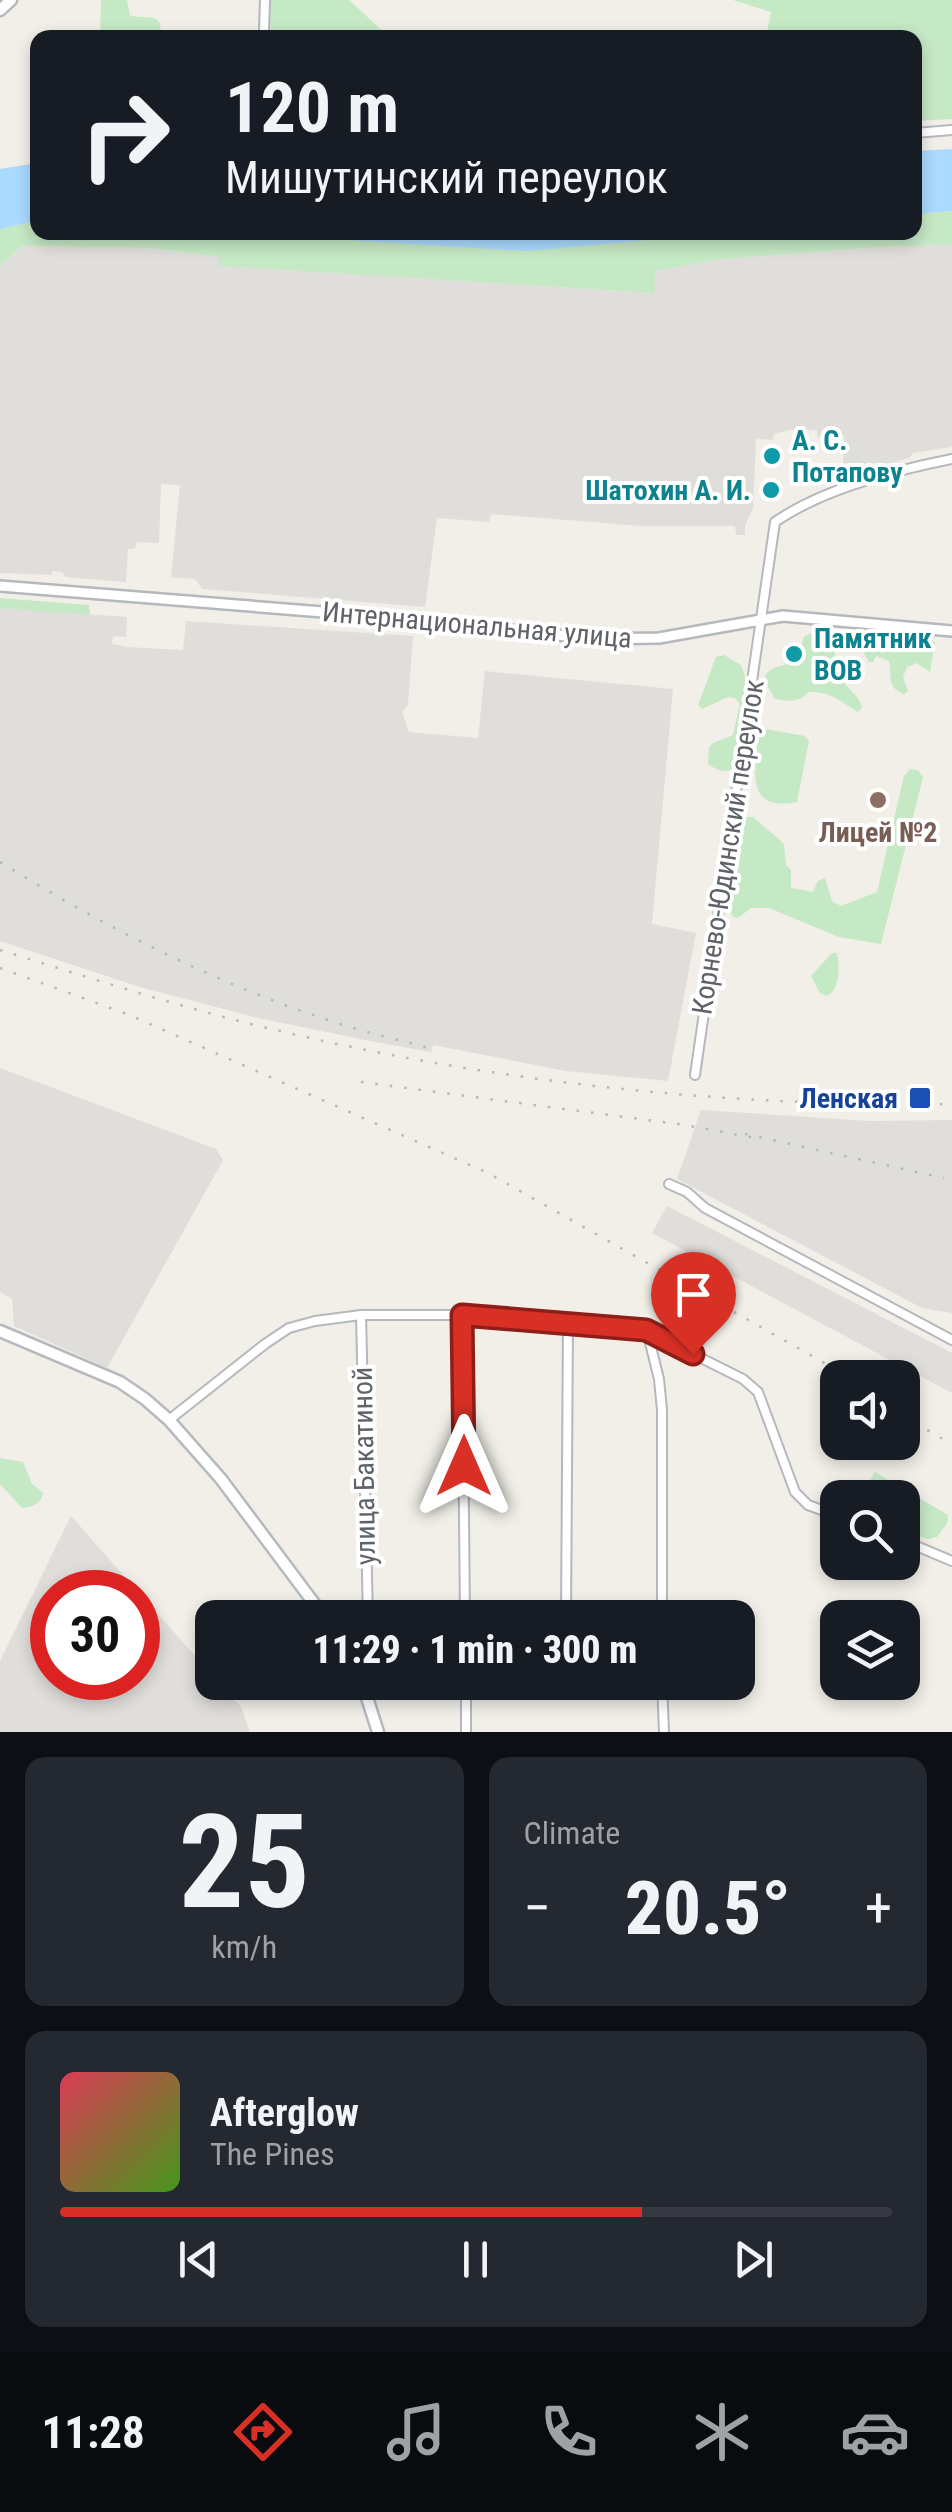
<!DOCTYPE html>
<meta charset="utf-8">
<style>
body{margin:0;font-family:"Roboto Condensed",sans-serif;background:#242831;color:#f1f3f6;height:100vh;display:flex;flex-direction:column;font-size:38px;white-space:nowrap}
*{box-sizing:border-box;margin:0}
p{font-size:32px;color:#9ea1a6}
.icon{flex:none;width:55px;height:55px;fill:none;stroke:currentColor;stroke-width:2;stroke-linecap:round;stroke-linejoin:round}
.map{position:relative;height:1732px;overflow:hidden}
.details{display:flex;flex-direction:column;gap:25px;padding:25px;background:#0d0f14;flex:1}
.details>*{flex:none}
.banner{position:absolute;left:30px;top:30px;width:892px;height:210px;border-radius:20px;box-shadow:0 5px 15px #0003;background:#171b24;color:#f1f3f6;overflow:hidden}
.tools{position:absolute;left:820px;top:1360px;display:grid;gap:20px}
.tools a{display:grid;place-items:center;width:100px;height:100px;border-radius:20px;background:#171b24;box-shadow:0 5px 15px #0003;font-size:50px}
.speed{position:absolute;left:30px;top:1570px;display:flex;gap:20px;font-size:50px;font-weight:700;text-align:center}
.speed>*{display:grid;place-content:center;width:130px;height:130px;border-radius:50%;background:#171b24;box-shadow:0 5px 15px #0003;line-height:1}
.speed .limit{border:15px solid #d22;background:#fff;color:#111}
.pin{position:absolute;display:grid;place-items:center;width:85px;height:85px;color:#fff;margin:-102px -42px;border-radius:50% 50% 50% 0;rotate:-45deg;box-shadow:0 0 10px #0007}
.pin .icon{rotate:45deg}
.me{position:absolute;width:110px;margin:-55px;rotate:0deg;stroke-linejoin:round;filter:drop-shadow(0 0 8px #0008)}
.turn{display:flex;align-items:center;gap:35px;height:210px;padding:0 30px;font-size:45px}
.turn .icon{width:130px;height:130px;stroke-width:2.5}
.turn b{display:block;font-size:70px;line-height:85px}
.big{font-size:75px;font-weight:800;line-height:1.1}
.details .card{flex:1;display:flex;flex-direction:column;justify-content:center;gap:15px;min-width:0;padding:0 35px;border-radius:20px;background:#242831}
.details .dial{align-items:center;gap:0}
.dial b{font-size:130px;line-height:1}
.song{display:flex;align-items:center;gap:30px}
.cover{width:120px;height:120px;border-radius:15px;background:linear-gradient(135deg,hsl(350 70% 55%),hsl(100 70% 35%))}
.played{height:10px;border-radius:5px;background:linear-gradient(90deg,#d93025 70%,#363941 70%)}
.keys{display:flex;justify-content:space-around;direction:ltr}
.heat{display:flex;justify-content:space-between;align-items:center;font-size:55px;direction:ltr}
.details .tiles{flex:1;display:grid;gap:25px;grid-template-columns:1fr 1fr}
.card:last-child{grid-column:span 2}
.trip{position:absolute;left:195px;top:1600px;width:560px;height:100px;border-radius:20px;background:#171b24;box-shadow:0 5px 15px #0003;font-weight:800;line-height:100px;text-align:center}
.tab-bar{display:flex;height:160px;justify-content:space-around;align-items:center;background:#090b0e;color:#9ea1a6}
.tab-bar .icon{width:70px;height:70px}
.tab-bar .current{color:#d93025}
.tab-bar b{font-size:45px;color:#f1f3f6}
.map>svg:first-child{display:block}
.industrial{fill:#e0deda;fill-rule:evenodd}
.green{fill:#c5e8c5}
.water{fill:#aadaff}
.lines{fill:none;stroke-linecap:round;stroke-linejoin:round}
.minor-casing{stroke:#b5b8bc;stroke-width:12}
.tertiary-casing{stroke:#b5b8bc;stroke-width:14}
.secondary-casing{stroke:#b6babf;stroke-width:15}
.minor{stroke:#fff;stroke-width:8}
.tertiary{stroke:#fff;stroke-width:9}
.secondary{stroke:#fff;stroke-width:10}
.rail{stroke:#b6b7b8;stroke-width:2.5;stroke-dasharray:2.5 12;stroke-linecap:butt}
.route-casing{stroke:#8d1f18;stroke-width:25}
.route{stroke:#d93025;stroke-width:18}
.culture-dot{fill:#0f9aa8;stroke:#fff;stroke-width:4}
.education-dot{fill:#8d6e63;stroke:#fff;stroke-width:4}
.transit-dot{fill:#1a4fb4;stroke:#fff;stroke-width:4}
.labels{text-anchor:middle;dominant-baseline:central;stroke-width:8;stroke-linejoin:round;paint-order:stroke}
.culture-label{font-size:28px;font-weight:bold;fill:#0d838f;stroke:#fff;text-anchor:start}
.street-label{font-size:28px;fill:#5f6368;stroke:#fff}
.education-label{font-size:28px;font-weight:bold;fill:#785e54;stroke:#fff}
.transit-label{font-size:28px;font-weight:bold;fill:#164399;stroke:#fff;text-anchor:end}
</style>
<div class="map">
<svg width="952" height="1732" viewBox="0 0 952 1732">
<rect width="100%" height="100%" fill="#f1efe8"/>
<g class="industrial">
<polygon points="952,245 952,447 913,453 909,458 853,474 843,463 844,436 817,437 817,430 788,430 774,434 773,440 756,439 753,508 745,525 745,535 736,535 735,526 641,526 491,514 489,522 437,518 425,607 202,589 195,579 171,577 180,485 161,484 159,543 137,542 135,549 128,549 126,582 65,577 62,572 53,571 51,575 0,573 0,266 22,246 149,248 220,257 220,266 653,293 655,271 714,260 878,247"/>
<polygon points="0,608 127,617 126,637 113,636 112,644 127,647 183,650 186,621 413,636 408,705 402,712 409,732 478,738 485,671 673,689 652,924 696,933 668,1081 566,1071 433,1045 431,1052 375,1042 258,1018 140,987 0,941"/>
<polygon points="0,1068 216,1149 223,1160 107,1368 14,1326 12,1299 0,1292"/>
<polygon points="701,1110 870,1121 952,1120 952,1313 922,1308 677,1179"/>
<polygon points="667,1206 952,1353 952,1393 652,1233"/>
<path d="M 71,1516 L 212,1675 L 212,1682 L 219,1683 L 241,1707 L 250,1732 L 0,1732 L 0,1661 ZM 138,1592 L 138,1678 L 52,1678 L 52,1592 Z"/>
</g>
<g class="green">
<polygon points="101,0 127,0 130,16 155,18 160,23 161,37 100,37"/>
<polygon points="268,0 349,0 389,37 401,37 281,37 271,31"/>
<polygon points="733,0 952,0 952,119 915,121 915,38 766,37 771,12"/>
<polygon points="952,211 952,245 878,247 714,260 655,271 654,293 219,266 219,257 149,248 22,246 0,266 0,229 37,221 38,232 284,233 330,239 915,232 915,214"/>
<polygon points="0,598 89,605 90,615 0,608"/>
<path d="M 854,629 L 929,636 L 935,642 L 930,672 L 917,663 L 907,667 L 903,677 L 908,691 L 904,694 C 885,687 893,675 889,661 L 876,656 L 873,662 L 869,662 L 861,648 L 847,635 L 847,630 Z"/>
<path d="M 813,633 L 828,634 C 837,648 834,667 843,681 C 850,692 859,695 862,708 L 858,712 C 840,701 830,691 809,692 C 798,703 789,701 775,699 L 764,679 C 769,664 785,667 798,660 L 804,636 Z"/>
<path d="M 724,655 L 741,665 C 755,696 741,736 735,768 C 725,774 717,770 708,764 L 709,747 L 713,743 L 733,735 L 740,704 L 735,698 L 728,697 L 702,709 L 698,705 L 716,657 Z"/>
<path d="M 765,729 L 805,736 L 809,741 L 797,802 C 745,812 755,772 758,737 Z"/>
<polygon points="910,769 918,770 923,777 881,944 839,937 769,908 751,908 738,918 733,917 730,911 740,836 746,817 753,817 784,844 786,865 791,870 791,888 813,892 818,881 825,878 832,901 841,906 877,892 904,776"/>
<path d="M 832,953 L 837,953 C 840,967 840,989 827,996 L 820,993 L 811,976 Z"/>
<path d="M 0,1458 L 23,1462 L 32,1484 L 43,1493 C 41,1504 33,1507 22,1508 L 0,1484 Z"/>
<polygon points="875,1472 948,1515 947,1523 937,1537 928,1539 903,1531 902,1498 859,1497"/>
</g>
<g class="water">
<polygon points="952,149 952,211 915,214 915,151"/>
<polygon points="37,163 37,221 0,229 0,169"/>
<polygon points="284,233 284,232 725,233 527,251 330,239"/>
</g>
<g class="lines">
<defs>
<g id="minor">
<polyline points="265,0 264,30 268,38"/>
<polyline points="915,133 952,130"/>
<path d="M 695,1075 L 775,522 C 821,490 897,470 952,459"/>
<polyline points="669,1184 687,1192 705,1208 952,1340"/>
<polyline points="361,1315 368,1618"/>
<polyline points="462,1315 465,1618"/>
<polyline points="647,1331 659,1379 662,1410 662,1618"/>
<polyline points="169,1420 265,1344 289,1328 315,1321 361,1315 462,1315 647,1331 743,1379 758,1392 795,1492 808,1505 838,1516"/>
<polyline points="902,1540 952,1561"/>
<polyline points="566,1618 568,1323"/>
<polyline points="466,1682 466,1732"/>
<polyline points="662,1682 664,1732"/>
</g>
<polyline id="tertiary" points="0,586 398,618 594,639 659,638 783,616 952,631"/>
<g id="secondary">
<polyline points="0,10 11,0"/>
<polyline points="0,1331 120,1382 145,1399 169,1420 221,1479 325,1618"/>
<polyline points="362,1682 378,1732"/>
</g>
</defs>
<use href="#minor" class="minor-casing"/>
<use href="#tertiary" class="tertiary-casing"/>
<use href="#secondary" class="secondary-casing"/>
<use href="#minor" class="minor"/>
<use href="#tertiary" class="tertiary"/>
<use href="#secondary" class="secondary"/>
<g class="rail">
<path d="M 0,862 C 105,927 214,983 331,1021 C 363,1032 396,1039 428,1048"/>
<path d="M 0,950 C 94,979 188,1010 284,1032 C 501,1083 729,1107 952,1104"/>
<polyline points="0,968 127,1014 488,1173 851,1378"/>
<polyline points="361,1082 685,1125 755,1138"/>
<polyline points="745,1134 944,1178"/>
<polyline points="902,1416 952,1444"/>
</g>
</g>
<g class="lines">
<defs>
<polyline id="route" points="464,1466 462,1315 646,1330 693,1354"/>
</defs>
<use href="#route" class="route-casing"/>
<use href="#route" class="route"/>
</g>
<g class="culture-dot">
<circle cx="772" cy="456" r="10"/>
<circle cx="771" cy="490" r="10"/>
<circle cx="794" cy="654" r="10"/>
</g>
<circle class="education-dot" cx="878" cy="800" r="10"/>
<rect class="transit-dot" x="908" y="1086" width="24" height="24" rx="5"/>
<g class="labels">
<g class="culture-label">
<text x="792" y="440">А. С.<tspan x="792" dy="32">Потапову</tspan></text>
<text x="751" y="490" text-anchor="end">Шатохин А. И.</text>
<text x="814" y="638">Памятник<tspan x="814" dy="32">ВОВ</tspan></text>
</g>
<g class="street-label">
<text transform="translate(477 625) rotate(5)">Интернациональная улица</text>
<text transform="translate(728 847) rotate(-81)">Корнево-Юдинский переулок</text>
<text transform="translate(364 1466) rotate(-91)">улица Бакатиной</text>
</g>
<g class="education-label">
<text x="878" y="832">Лицей №2</text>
</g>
<g class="transit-label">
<text x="898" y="1098">Ленская</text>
</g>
</g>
</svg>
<div class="tools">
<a><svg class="icon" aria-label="sound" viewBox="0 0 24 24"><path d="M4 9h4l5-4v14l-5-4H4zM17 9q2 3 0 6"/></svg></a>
<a><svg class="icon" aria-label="search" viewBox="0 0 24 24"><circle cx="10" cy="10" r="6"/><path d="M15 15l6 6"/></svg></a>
<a><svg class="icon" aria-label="layers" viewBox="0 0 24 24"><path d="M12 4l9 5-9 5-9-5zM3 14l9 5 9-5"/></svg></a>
</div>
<div class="speed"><div class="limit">30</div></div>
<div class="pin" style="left:693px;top:1354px;background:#d93025"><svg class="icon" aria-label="arrive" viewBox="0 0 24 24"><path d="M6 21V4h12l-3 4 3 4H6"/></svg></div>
<svg class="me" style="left:464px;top:1466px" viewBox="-20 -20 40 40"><path d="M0-17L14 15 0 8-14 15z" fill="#d93025" stroke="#fff" stroke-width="4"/></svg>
<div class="trip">11:29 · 1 min · 300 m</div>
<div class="banner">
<div class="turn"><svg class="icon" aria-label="right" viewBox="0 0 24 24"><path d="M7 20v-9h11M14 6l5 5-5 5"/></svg><div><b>120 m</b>Мишутинский переулок</div></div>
</div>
</div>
<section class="details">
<div class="tiles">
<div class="card dial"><b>25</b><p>km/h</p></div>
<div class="card"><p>Climate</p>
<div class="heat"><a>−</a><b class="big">20.5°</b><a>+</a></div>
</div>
<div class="card">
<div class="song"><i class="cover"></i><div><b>Afterglow</b><p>The Pines</p></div></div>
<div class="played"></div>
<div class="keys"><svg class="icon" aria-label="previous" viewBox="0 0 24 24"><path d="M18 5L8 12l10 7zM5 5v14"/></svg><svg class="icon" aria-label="pause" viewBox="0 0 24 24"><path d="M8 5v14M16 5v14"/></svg><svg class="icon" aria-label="next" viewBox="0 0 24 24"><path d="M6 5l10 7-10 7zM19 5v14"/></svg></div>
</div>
</div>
</section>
<nav class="tab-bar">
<b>11:28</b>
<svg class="icon current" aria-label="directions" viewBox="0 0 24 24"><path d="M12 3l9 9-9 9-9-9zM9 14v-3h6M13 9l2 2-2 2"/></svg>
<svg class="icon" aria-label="music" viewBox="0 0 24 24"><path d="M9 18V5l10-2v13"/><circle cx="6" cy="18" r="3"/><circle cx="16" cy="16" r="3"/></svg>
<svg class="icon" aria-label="phone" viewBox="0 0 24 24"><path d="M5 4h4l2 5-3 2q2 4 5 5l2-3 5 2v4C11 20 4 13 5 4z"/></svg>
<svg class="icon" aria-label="climate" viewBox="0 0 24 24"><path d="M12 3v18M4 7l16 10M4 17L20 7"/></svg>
<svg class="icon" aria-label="car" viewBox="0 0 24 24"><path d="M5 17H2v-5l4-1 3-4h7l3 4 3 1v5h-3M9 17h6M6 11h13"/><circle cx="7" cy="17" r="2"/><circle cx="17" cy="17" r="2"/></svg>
</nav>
